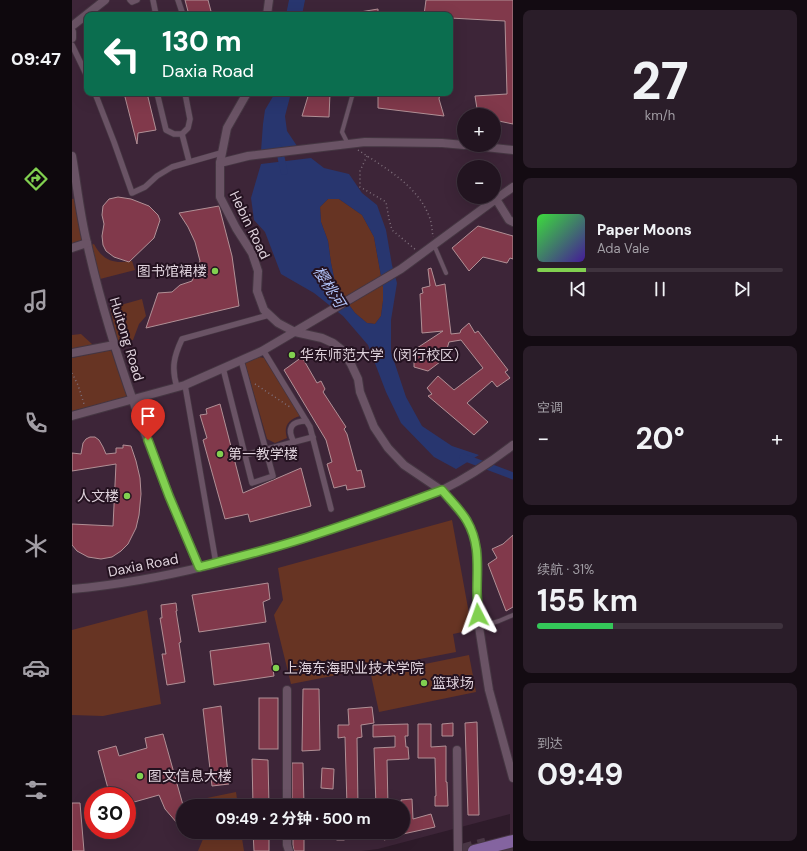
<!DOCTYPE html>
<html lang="zh">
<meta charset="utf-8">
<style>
body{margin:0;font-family:"DM Sans","Noto Sans SC",sans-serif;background:#2a1d29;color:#f1f3f6;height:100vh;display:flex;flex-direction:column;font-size:15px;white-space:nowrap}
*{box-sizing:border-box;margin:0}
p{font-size:13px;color:#a29ea5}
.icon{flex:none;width:22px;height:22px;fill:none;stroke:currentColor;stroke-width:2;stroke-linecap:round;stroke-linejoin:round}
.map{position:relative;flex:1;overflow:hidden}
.sheet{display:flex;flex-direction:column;gap:10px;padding:10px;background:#130b12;width:294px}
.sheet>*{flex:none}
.hud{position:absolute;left:12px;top:12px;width:369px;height:84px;border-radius:8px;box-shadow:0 4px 16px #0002,0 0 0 1px #3f333e;background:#0b6e4f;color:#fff;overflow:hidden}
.buttons{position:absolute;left:385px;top:108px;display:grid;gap:8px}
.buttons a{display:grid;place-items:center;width:44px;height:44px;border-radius:50%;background:#221420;box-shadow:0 4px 16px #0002,0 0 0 1px #3f333e;font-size:20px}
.speed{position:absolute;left:12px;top:787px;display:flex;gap:8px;font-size:20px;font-weight:700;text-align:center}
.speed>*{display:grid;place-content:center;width:52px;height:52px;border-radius:50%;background:#221420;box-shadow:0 4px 16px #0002,0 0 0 1px #3f333e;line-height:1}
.speed .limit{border:6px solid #d22;background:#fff;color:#111}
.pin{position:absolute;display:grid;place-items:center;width:34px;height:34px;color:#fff;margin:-41px -17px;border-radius:50% 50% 50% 0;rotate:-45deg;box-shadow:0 0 4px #0007}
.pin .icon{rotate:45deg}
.me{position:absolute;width:44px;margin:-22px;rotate:356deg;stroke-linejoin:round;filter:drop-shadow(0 0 3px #0008)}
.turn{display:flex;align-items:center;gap:14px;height:84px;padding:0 12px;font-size:18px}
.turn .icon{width:52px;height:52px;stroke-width:2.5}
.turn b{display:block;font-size:28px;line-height:34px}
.big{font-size:30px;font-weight:700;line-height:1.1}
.sheet .widget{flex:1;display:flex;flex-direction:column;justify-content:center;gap:6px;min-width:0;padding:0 14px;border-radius:8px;background:#2a1d29}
.sheet .dial{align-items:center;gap:0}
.dial b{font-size:52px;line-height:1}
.song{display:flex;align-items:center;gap:12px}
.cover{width:48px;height:48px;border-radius:6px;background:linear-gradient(135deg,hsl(120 70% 55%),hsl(260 70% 35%))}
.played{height:4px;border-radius:2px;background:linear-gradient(90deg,#81d050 20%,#3f333e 20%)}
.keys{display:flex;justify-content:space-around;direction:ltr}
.heat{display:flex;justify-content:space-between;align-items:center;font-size:22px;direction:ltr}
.charge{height:6px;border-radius:3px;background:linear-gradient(90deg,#34c759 31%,#3f333e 0)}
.trip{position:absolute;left:104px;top:799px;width:234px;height:40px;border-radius:20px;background:#221420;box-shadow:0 4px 16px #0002,0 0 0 1px #3f333e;font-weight:700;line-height:40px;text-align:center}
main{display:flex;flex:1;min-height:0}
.tabs{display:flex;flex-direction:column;width:72px;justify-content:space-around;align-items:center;background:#0e080d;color:#a29ea5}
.tabs .icon{width:28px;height:28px}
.tabs .on{color:#81d050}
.tabs b{font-size:18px;color:#f1f3f6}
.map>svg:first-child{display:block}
.built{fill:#3d2538;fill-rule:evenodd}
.green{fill:#673423}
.water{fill:#28366f;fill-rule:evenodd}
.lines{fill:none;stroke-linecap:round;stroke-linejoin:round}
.canal{stroke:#28366f;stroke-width:7}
.building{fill:#81394b;stroke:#b19096}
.trunk-tunnel{stroke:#493645;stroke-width:13;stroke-dasharray:13 6;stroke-linecap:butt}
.service-casing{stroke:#453642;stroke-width:5.5}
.pedestrian-casing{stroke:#453642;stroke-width:7}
.minor-casing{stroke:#453642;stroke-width:10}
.primary-casing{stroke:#453642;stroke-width:14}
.path{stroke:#7f6f7b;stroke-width:1.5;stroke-dasharray:1 3;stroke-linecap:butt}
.service{stroke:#6a5365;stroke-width:4}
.pedestrian{stroke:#6a5365;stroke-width:5.5}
.minor{stroke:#6a5365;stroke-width:8}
.primary{stroke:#8464a0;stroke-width:12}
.route-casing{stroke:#548734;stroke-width:10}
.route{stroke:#81d050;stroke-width:7}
.poi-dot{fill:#81d050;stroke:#241220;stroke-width:1.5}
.labels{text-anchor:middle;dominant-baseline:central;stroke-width:4;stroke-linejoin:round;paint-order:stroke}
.street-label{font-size:14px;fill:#dfd2dc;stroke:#241220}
.poi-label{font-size:14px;fill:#dfd2dc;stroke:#241220;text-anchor:start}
.water-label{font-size:15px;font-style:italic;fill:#b1c3f8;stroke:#241220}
</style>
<main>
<nav class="tabs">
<b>09:47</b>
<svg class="icon on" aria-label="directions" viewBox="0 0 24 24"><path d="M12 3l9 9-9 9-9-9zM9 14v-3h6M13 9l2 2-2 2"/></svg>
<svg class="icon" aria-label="music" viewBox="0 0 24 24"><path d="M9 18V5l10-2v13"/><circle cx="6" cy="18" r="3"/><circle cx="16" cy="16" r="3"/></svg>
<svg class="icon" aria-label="phone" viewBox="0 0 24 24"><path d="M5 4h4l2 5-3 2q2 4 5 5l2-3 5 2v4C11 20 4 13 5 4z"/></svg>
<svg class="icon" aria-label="climate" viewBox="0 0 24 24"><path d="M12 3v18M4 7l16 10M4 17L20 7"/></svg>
<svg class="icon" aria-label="car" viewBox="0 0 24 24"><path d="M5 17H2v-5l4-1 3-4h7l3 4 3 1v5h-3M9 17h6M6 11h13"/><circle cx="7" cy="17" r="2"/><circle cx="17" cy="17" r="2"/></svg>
<svg class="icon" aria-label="filters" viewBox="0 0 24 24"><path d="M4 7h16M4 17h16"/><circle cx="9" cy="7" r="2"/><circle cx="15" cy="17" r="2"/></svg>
</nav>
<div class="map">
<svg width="441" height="851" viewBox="0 0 441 851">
<rect width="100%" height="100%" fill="#2e1b2a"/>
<path class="built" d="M 0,0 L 441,0 L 441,851 L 438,851 L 438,814 L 306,849 L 290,851 L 0,851 ZM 15,15 L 378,15 L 378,93 L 15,93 ZM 392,115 L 422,115 L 422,145 L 392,145 ZM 392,167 L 422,167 L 422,197 L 392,197 ZM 21,796 L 55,796 L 55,830 L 21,830 ZM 111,806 L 331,806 L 331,832 L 111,832 Z"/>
<g class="green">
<polygon points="4,198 11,240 0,244 0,199"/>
<polygon points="256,199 267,199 290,215 302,237 311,287 311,301 309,316 303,324 295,323 283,313 264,287 259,263 256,241 249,222 248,207"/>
<path d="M 22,244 C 31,261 42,264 60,261 L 63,270 L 28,279 L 19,245 Z"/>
<polygon points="70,299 74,316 67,324 61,340 46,343 38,308"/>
<polygon points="9,334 21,345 0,349 0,335"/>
<polygon points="39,350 55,397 0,411 0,358"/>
<path d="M 187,357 L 192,358 L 228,416 C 217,419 211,426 215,438 L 203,443 L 195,439 L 173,363 Z"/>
<polygon points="380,520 400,630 381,634 384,652 219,684 202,615 211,600 206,568"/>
<polygon points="75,610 89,704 31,716 0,715 0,630"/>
<polygon points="397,655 404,692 307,712 299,675"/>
<polygon points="164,792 166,806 134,806 135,798"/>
<polygon points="134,832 169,832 172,851 126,851"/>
</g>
<g class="water">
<polygon points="217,0 233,0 230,15 214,15"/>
<polygon points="203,93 219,93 213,116 215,131 225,146 189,151 191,124 193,110"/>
<path d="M 239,158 L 252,168 L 277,174 L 290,193 L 305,205 L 314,230 L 320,265 L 325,283 L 319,320 L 319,352 L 334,397 L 350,426 L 380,446 L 407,455 L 384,469 L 362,457 L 329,423 L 314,392 L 296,345 L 271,316 L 242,293 L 209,274 L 193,232 L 182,220 L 179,198 L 189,164 ZM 256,199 L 267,199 L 290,215 L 302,237 L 311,287 L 311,301 L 309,316 L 303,324 L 295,323 L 283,313 L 264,287 L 259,263 L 256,241 L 249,222 L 248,207 Z"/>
</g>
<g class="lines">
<g class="canal">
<polyline points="207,148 212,171"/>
<polyline points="391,457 441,476"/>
</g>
</g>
<g class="building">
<polygon points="113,0 136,0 140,15 117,15"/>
<polygon points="354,0 441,0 441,124 422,120 422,115 406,115 403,96 435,94 433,21 378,18 378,15 352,15"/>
<polygon points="306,9 306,15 289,15 288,12"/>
<polygon points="52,93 75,93 84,130 66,133 65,144"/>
<polygon points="237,93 258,93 257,117 230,116"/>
<polygon points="306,93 368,93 367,99 372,116 306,108"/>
<polygon points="46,197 59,199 77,206 86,215 88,220 82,238 57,262 42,257 34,251 31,245 30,236 32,224 30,215 31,206 37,199"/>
<polygon points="147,206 160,256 167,306 74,328 86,293 100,292 108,285 120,281 128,261 123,242 116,227 107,213"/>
<polygon points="406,226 441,236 441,259 438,258 435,263 411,257 397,271 380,248"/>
<polygon points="359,268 364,286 373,284 379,334 388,333 389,330 397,323 403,333 406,331 436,370 433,372 438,378 425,387 420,381 395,403 416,422 402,435 356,396 360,394 355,388 366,376 382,390 411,368 389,340 377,342 372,359 356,371 342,367 342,350 371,331 350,333 348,294 351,293 350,288 358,286 356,269"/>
<polygon points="230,357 245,383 249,381 253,389 251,392 274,427 272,429 275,434 285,471 289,470 293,487 275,490 274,485 262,488 255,464 260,462 254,440 212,370"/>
<polygon points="148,404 171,493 229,468 239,506 178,522 176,514 153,519 131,440 135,438 128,415 135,414 134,409"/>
<polygon points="18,437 23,437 27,440 31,447 34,454 44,453 44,448 51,448 51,445 59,446 64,461 68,478 69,494 67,515 64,528 56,544 49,551 40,557 29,559 16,557 5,551 0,545 0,524 41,526 44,464 0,471 0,453 9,454 11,443 14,439"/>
<polygon points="441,535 441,607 434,611 416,564 425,558 420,549 431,544"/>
<polygon points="196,583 198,599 191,602 194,622 127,632 120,595"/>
<polygon points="104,603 105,611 104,611 109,642 107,643 113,682 95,685 90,654 94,654 88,618 90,618 89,605"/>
<polygon points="197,643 202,676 142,685 138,651"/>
<polygon points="231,689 247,689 248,750 230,751"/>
<rect x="187" y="698" width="19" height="51"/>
<polygon points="149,706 157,784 140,786 131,709"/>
<polygon points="300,707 302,723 289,725 290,737 285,738 286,806 275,806 273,737 266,738 266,725 277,725 276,709"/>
<polygon points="405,722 407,815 396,815 393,723"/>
<polygon points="381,723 381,736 370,736 370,724"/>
<polygon points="336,724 336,736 333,736 334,747 336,747 337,759 315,760 316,806 304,806 302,748 323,747 323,736 301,737 301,725"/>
<polygon points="346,724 359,724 359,747 374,746 374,782 375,782 376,806 363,806 363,796 364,796 363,758 346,758"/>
<polygon points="91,734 111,805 111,830 93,809 87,795 55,804 55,796 38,796 26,751 44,746 47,756 75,748 73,738"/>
<polygon points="180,759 196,760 197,806 181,806"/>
<polygon points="220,763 231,763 232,806 220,806"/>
<polygon points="250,768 262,769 261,789 249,788"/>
<polygon points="340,799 341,819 359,814 363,827 331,834 331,806 329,806 329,800"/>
<polygon points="0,803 8,803 12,851 0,851"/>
<polygon points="181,832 197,832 197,851 182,851"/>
<polygon points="221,832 232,832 232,851 222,851 221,845"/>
<rect x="265" y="832" width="7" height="8"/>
<polygon points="309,832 321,832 323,837 312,840"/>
</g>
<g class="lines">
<g class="trunk-tunnel">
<polyline points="388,851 414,844"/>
<polyline points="431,851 441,849"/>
</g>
<defs>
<g id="service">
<polyline points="276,144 270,132 281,93"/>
<polyline points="362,245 374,273"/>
<polyline points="407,627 427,621 441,615"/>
</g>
<g id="pedestrian">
<polyline points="58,0 60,2 65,0"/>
<polyline points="81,0 84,15"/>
<polyline points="106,0 111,15"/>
<polyline points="0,45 15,76"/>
<polyline points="23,93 42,142 60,193 73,187 85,176 100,167 149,153"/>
<polyline points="85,93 94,130 102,134 110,134"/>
<polyline points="113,93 118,119 116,128 110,134 117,161"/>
<polyline points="191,350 238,427 259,509"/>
<polyline points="151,368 180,483 201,476 169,360"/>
<polyline points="113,385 144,563"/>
<path d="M 105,387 C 99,368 102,356 110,339 L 197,315"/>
<path d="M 222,442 C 214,428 220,421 234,421"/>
<polyline points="173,455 241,437"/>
</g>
<g id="minor">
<polyline points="195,15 197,0"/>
<polyline points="0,26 33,0"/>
<polyline points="0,32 0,38"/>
<polyline points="175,93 155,128 148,163 148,197 164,228 180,253 186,271 185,291 192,310 206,323 223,332 250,338 261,343 270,350 279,364 286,379 288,392 302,427 316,448 332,465 369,490 395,520 401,535 405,551 406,566 405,590 407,627 413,665 417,690 441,778"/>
<polyline points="395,145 441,150"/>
<path d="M 0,156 C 5,185 8,215 15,243 C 40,355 82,462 127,567"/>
<polyline points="148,163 176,156 293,142 370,143 392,145"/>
<polyline points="424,199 441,187"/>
<polyline points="0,248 15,243"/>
<polyline points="0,353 42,345"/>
<polyline points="0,416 113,385 190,351 329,269 424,199 437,220 441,222"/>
<path d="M 0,589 C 92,581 183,555 270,526 C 303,515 338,504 370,490 C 395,478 419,462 441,445"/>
<polyline points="385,750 386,851"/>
<polyline points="215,806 215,690"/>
<polyline points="215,832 215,845 217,851"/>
</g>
<polyline id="primary" points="402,851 441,841"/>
</defs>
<use href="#service" class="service-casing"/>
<use href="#pedestrian" class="pedestrian-casing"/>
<use href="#minor" class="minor-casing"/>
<use href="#primary" class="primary-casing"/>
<g class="path">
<path d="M 286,150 C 313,168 345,185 357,216 C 360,223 360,231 361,237"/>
<polyline points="295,156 288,171 288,187 314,202 317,219 320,230 344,250"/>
<polyline points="0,373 6,385 12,404"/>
<polyline points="183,384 218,407"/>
</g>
<use href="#service" class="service"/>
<use href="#pedestrian" class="pedestrian"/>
<use href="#minor" class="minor"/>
<use href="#primary" class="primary"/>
</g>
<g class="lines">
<defs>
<path id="route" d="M 76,440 L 97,496 L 127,567 C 166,557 204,548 242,535 C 285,521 327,506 370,490 C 378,500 389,510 395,521 C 408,543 405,566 405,590 C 405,598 406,607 406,615"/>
</defs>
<use href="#route" class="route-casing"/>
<use href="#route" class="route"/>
</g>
<g class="poi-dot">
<circle cx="143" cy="271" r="4"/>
<circle cx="220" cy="355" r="4"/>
<circle cx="148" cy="454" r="4"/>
<circle cx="55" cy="496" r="4"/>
<circle cx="204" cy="668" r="4"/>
<circle cx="352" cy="683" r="4"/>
<circle cx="68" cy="776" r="4"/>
</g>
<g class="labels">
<g class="street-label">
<text transform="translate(178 225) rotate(64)">Hebin Road</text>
<text transform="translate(55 339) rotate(73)">Huitong Road</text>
<text transform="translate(71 565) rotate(-11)">Daxia Road</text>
</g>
<g class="poi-label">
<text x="135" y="271" text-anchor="end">图书馆裙楼</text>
<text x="228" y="355">华东师范大学（闵行校区）</text>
<text x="156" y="454">第一教学楼</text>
<text x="47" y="496" text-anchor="end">人文楼</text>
<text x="212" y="668">上海东海职业技术学院</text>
<text x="360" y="683">篮球场</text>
<text x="76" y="776">图文信息大楼</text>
</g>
<g class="water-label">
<text transform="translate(257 287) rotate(58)">樱桃河</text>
</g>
</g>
</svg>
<div class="buttons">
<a>+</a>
<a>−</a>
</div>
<div class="speed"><div class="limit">30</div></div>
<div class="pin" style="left:76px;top:440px;background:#d93025"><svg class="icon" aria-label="arrive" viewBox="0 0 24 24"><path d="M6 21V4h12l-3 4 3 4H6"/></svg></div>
<svg class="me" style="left:406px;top:615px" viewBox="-20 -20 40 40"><path d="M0-17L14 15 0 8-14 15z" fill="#81d050" stroke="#fff" stroke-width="4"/></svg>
<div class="trip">09:49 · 2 分钟 · 500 m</div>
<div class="hud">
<div class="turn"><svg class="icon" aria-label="left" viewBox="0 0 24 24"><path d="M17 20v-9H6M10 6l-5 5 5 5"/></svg><div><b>130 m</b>Daxia Road</div></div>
</div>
</div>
<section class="sheet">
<div class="widget dial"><b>27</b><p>km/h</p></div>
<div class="widget">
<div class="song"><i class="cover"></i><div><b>Paper Moons</b><p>Ada Vale</p></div></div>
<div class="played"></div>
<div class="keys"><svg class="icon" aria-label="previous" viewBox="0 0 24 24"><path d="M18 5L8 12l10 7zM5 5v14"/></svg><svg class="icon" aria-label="pause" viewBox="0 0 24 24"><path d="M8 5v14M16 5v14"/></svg><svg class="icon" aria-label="next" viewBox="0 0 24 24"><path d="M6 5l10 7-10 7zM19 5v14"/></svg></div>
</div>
<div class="widget"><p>空调</p>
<div class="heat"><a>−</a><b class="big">20°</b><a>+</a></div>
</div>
<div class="widget"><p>续航 · 31%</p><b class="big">155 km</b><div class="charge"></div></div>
<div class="widget"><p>到达</p><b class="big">09:49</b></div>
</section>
</main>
